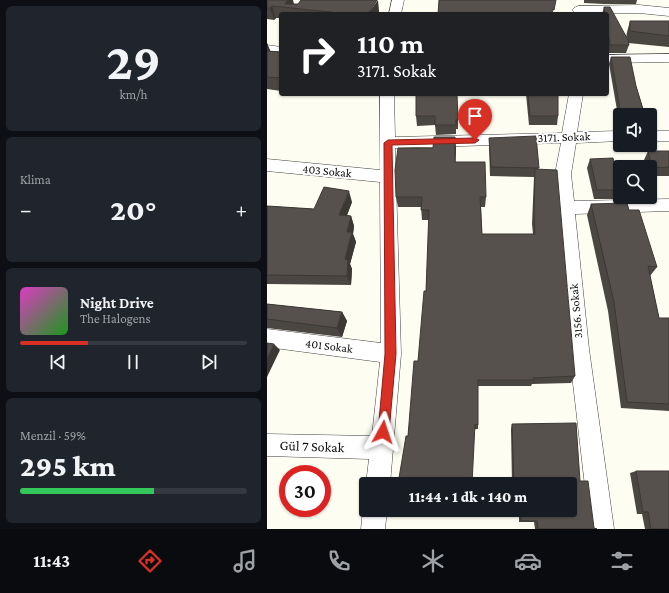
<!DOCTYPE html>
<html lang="tr">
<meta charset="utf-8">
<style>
body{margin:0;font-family:"Crimson Pro",serif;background:#20242c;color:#f1f3f6;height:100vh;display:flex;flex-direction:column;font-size:15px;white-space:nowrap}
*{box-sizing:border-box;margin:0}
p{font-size:13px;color:#9ea1a6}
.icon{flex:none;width:22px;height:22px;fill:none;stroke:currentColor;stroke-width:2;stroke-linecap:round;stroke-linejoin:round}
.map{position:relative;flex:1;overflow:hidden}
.details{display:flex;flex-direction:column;gap:6px;padding:6px;background:#0d0f14;width:267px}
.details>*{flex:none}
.banner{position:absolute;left:12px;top:12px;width:330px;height:84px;border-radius:4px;box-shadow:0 1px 3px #0004;background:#202124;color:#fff;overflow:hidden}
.controls{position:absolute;left:346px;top:108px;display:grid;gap:8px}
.controls a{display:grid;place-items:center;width:44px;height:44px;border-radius:4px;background:#171b24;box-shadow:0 1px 3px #0004;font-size:20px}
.speed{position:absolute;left:12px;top:465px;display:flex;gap:8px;font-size:20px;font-weight:700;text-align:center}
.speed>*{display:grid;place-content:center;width:52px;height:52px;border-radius:50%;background:#171b24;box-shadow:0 1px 3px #0004;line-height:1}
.speed .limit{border:6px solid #d22;background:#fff;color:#111}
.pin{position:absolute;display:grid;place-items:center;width:34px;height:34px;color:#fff;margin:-41px -17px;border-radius:50% 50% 50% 0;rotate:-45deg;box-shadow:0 0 4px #0007}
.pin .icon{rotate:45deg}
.me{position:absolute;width:44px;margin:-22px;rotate:5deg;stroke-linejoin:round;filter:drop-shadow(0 0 3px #0008)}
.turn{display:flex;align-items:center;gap:14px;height:84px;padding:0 12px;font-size:18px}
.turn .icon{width:52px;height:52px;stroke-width:2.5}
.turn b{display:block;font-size:28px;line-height:34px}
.big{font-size:30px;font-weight:800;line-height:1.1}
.details .widget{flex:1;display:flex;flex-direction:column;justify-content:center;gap:6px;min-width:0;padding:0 14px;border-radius:6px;background:#20242c}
.details .dial{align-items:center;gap:0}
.dial b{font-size:52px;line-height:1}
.song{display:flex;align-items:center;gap:12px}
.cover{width:48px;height:48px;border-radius:6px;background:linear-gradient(135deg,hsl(310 70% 55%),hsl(120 70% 35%))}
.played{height:4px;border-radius:2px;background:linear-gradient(90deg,#d93025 30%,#363941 30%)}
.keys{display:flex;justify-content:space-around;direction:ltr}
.heat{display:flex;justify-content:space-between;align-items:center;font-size:22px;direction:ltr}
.charge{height:6px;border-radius:3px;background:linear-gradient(90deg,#34c759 59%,#363941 0)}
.trip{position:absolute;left:92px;top:477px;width:218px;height:40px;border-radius:4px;background:#171b24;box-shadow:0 1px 3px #0004;font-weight:800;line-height:40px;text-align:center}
.menu{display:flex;height:64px;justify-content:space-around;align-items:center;background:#090b0e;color:#9ea1a6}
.menu .icon{width:28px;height:28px}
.menu .selected{color:#d93025}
.menu b{font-size:18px;color:#f1f3f6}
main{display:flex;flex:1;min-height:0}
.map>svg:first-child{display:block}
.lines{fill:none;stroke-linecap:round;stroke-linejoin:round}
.street-casing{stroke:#414141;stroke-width:1}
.street{fill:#fff;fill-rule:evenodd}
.wall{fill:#4a4641}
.shaded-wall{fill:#3c3935}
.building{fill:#56514c;stroke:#3c3935}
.route{fill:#d93025;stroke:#8d1f18}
.labels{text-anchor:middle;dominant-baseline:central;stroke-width:4;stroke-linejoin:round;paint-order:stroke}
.street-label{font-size:12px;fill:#0e0e0e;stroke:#fff}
.near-street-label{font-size:14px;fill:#0e0e0e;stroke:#fff}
</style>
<main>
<section class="details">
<div class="widget dial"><b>29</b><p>km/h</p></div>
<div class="widget"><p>Klima</p>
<div class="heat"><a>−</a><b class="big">20°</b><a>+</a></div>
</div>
<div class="widget">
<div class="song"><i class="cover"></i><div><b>Night Drive</b><p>The Halogens</p></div></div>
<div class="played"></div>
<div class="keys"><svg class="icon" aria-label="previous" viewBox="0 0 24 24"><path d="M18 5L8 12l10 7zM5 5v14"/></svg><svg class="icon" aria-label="pause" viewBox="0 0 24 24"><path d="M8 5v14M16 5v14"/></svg><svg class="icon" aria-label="next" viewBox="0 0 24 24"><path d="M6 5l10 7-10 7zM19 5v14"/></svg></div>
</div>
<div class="widget"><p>Menzil · 59%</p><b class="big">295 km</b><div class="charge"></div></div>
</section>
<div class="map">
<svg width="402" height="529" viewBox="0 0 402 529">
<rect width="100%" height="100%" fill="#fdfdf1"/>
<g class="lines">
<defs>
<g id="street">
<polygon points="125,0 137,0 134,14 122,14"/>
<polygon points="372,5 402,8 402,16 372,13 311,14 307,12 305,10 307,8 311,6"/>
<polygon points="0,45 14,47 14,55 0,53"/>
<polygon points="402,54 402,62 340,63 340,55"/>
<polygon points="113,94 127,94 128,137 295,133 302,94 316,94 310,132 353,131 353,141 309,143 304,174 307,201 402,199 402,211 308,214 322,349 347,529 323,529 302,349 288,174 294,143 128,148 134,354 123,484 99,484 102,459 0,456 0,434 105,436 113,362 0,347 0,329 114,343 113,182 0,171 0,159 113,170"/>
<rect x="383" y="131" width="19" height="10"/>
<polygon points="99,503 99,510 120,510 118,529 94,529 96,510"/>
</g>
</defs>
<use href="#street" class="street-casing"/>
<use href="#street" class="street"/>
</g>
<g class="wall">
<polygon points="0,0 27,4 112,11 111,14 14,14 14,18 9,18 7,20 0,19"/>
<polygon points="317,0 370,0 369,4 337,4 317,3"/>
<polygon points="337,7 359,38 360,32 363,21 402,21 402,47 361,43 362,45 359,53 341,53 340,49 340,14 335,14"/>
<polygon points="0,43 3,51 14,52 14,91 0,89"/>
<polygon points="344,57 369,86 376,109 373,115 353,115 353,116 351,116 342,64"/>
<polygon points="149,94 191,120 191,129 189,129 189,134 169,135 168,125 150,126 149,116"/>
<polygon points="259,94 291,94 291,116 290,125 262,125"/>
<polygon points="222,138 272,168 271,169 308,376 304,383 265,384 264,386 211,386 211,429 141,436 151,361 159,291 162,220 155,220 154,207 131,207 129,197 189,148 188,162 219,197 218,207 214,207 215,234 266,234 265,224 267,177 223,176 222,147"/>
<polygon points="381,151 402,151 402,176 383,176 383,167 379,167 377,160"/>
<polygon points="323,159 353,185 353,193 351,199 327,199 320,168"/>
<polygon points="85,202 80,215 84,216 87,226 86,234 89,242 83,264 85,269 84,285 0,284 0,206 47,209"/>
<polygon points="324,204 362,210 390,267 383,276 392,318 402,318 402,411 354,408 341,311 320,215"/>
<polygon points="0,304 75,312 80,321 75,337 0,328"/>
<polygon points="245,424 313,481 327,528 330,529 268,529 267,522 252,522 252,515 208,510 303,510 303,484 245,484 244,429"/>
<polygon points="369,471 402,529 378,529 375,514 370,514 363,473"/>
<polygon points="204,510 204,516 130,514 127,512"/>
</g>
<g class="shaded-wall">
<polygon points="20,0 26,0 27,4 18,4"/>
<polygon points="111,0 112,11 111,14 101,14"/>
<polygon points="5,6 9,18 7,20 3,8"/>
<polygon points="0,43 5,55 0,62"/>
<polygon points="188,137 189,148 188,173"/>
<polygon points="82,191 85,202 76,226 72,215"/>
<polygon points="84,216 87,226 86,234 89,242 83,264 85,269 84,285 80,276 78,259 80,232"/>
<polygon points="75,312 80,321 75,337 70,328"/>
<polygon points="7,344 13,350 0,377 0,359"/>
</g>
<g class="building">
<polygon points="0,0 20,0 18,4 31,4 34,0 110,0 101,14 82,14 5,6 3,8 0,8"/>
<polygon points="172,0 289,0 287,10 285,10 286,14 171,14"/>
<polygon points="337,7 343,7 361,40 362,45 343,45 340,26 340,14 338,14"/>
<polygon points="363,21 402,21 402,36 363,31"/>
<polygon points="0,51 14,52 14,78 0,77"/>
<polygon points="344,57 363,57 369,86 376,109 353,109"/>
<polygon points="149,94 190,94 191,120 189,120 189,125 168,125 168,116 149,116"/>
<polygon points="261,94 291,94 291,116 263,116"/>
<polygon points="269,136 272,168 224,167 222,138"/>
<polygon points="167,137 188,137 188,162 218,162 219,197 213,197 215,234 268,234 267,214 268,169 290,170 308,376 266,378 267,380 211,380 211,425 208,424 205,484 131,484 139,436 141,436 147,361 151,361 157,291 159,291 162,210 154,210 155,197 129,197 128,170 131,148 166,148"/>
<polygon points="381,151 402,151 402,167 385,168"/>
<polygon points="346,158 353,185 353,190 330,190 323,159"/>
<polygon points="57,187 82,191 72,215 84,216 80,232 85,232 78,259 81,260 80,276 0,275 0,206 47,209"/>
<polygon points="360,203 362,210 372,210 390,267 381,266 392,318 402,318 402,404 360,402 347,302 324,204"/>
<polygon points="0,304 75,312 70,328 0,319"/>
<polygon points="0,343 7,344 0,359"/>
<polygon points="309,423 313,481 321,481 327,528 330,529 271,529 270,521 254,521 254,514 223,510 303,510 303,484 247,484 245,424"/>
<polygon points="369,471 402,471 402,529 384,529 381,512 376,512"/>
<polygon points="127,510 204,510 204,515 127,512"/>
</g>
<polygon class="route" points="208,138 212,140 208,143 125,145 129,354 122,432 120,436 116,438 112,436 111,432 118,354 117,143 121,140"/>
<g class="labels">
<g class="street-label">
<text transform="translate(297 137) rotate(-2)">3171. Sokak</text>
<text transform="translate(60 171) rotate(5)">403 Sokak</text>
<text transform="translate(309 311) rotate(-95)">3156. Sokak</text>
<text transform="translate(62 346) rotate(7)">401 Sokak</text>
</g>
<g class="near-street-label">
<text transform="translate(45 446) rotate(2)">Gül 7 Sokak</text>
</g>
</g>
</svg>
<div class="controls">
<a><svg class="icon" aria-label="sound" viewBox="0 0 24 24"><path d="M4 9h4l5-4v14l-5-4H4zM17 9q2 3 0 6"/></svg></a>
<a><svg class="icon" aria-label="search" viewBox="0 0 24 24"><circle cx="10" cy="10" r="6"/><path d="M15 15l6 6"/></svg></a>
</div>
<div class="speed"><div class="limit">30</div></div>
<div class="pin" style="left:208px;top:140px;background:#d93025"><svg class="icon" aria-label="arrive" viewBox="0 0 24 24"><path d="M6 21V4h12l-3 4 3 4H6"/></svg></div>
<svg class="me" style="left:116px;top:432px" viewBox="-20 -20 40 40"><path d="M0-17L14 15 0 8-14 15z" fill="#d93025" stroke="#fff" stroke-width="4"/></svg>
<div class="trip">11:44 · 1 dk · 140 m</div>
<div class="banner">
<div class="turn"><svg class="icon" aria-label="right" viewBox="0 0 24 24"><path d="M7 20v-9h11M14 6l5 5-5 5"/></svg><div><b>110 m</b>3171. Sokak</div></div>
</div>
</div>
</main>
<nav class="menu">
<b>11:43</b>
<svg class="icon selected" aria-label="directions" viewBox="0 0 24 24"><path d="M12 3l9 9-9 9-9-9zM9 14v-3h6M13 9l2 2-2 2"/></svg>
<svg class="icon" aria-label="music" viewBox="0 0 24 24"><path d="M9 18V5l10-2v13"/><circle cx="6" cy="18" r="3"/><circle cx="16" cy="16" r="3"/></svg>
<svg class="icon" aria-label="phone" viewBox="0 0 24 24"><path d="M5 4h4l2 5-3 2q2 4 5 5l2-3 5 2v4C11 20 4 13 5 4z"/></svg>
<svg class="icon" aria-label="climate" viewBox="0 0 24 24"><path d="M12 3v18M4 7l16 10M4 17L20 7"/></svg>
<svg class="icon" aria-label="car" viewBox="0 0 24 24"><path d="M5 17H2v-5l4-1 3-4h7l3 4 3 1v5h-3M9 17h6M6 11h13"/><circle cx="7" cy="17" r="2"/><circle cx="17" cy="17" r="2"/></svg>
<svg class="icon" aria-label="filters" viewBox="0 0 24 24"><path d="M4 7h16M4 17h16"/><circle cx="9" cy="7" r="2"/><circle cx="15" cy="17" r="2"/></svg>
</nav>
